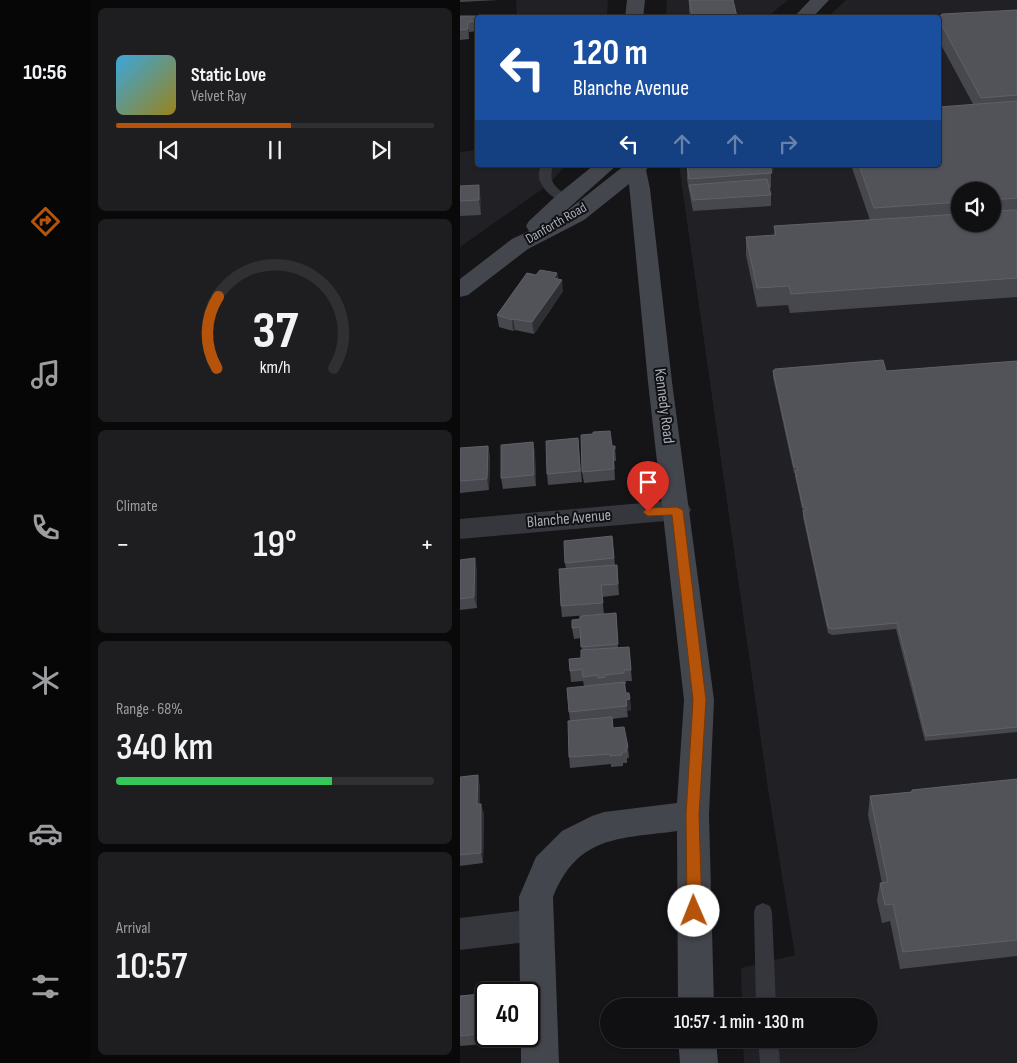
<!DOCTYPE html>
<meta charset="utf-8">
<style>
body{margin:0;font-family:"Sofia Sans Condensed",sans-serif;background:#1e1e20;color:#f1f3f6;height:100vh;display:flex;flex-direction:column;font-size:19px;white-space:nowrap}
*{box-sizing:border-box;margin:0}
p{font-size:16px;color:#9c9d9f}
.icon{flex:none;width:28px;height:28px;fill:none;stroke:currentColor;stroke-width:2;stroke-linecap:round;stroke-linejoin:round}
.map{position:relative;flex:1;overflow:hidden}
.panel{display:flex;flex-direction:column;gap:8px;padding:8px;background:#09090a;width:370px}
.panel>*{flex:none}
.banner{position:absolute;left:15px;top:15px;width:466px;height:152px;border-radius:5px;box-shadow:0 1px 4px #0004,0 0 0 1px #303032;background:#1a4fa0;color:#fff;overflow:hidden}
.fabs{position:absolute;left:491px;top:182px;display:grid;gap:10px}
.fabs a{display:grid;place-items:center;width:50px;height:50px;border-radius:50%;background:#101012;box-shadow:0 1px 4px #0004,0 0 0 1px #303032;font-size:25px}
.speed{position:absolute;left:15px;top:982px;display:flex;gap:10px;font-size:25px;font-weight:700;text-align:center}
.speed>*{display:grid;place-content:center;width:65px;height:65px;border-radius:50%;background:#101012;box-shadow:0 1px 4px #0004,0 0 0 1px #303032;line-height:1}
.speed .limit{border:2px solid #111;border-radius:8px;background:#fff;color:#111}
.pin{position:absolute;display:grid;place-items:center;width:42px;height:42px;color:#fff;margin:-51px -21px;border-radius:50% 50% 50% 0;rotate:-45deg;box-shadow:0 0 5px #0007}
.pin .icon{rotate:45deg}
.me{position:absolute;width:55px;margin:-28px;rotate:359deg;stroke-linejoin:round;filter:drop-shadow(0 0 4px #0008)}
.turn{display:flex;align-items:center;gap:18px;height:105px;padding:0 15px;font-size:22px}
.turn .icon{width:65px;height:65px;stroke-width:2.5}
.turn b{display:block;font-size:35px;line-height:42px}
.lanes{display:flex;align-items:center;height:48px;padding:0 15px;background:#0003;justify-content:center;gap:25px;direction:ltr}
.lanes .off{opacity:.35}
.big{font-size:38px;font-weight:600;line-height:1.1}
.panel .tile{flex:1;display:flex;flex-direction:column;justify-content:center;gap:8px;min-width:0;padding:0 18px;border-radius:8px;background:#1e1e20}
.panel .dial{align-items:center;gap:0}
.dial svg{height:130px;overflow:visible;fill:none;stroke:#303032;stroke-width:7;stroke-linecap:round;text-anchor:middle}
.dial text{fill:#f1f3f6;stroke:none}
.song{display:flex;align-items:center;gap:15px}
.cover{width:60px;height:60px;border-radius:8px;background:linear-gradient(135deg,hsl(200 70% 55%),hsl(50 70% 35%))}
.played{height:5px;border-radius:2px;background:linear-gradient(90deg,#b45309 55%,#303032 55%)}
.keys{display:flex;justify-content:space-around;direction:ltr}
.heat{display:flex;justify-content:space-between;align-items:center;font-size:28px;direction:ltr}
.charge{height:8px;border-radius:4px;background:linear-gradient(90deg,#34c759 68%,#303032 0)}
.trip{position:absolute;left:140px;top:998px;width:278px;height:50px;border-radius:25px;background:#101012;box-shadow:0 1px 4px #0004,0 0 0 1px #303032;font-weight:600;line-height:50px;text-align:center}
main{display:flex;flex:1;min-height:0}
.menu{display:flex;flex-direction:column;width:90px;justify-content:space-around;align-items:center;background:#060607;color:#9c9d9f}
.menu .icon{width:35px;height:35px}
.menu .selected{color:#b45309}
.menu b{font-size:22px;color:#f1f3f6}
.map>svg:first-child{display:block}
.built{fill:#212125;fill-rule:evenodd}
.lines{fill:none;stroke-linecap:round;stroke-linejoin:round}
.lane{fill:#36373d;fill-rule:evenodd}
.street{fill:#36373d;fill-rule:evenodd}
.secondary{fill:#44464d;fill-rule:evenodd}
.wall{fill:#46484d;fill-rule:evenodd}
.shaded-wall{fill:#2e2f33}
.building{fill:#515359;stroke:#5e6168}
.route{fill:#b45309;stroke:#753606}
.labels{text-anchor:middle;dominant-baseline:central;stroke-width:4;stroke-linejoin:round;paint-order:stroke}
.far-street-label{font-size:14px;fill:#a6adb9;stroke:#101013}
.street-label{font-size:16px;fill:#a6adb9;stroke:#101013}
</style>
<main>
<nav class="menu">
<b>10:56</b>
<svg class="icon selected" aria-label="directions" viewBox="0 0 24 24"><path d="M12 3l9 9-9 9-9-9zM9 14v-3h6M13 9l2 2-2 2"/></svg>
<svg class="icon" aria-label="music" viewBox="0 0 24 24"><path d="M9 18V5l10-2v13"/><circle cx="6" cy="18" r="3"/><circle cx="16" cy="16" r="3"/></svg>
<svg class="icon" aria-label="phone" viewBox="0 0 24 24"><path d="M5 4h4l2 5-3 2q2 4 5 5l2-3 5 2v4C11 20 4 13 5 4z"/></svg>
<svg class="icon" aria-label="climate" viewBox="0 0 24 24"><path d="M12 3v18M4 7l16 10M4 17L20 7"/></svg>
<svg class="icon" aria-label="car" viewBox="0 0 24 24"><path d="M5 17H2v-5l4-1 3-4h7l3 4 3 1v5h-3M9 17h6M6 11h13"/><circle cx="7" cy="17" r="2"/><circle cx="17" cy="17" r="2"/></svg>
<svg class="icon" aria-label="filters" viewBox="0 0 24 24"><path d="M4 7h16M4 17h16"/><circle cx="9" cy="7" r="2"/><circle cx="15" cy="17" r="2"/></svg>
</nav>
<section class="panel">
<div class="tile">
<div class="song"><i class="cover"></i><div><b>Static Love</b><p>Velvet Ray</p></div></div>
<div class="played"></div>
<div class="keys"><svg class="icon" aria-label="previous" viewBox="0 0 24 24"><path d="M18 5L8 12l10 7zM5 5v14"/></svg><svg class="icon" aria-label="pause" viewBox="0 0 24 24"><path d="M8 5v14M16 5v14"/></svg><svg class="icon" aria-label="next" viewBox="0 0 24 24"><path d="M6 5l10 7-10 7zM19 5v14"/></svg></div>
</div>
<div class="tile dial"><svg viewBox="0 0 100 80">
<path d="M14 69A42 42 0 1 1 86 69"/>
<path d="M14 69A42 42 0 0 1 15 25" stroke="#b45309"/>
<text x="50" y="56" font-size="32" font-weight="700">37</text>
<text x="50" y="72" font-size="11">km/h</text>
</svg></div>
<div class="tile"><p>Climate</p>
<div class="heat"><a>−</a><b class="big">19°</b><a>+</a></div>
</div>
<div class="tile"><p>Range · 68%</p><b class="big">340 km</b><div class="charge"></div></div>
<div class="tile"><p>Arrival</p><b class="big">10:57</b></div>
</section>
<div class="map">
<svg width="557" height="1063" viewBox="0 0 557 1063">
<rect width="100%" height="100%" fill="#151518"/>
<g class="built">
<polygon points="56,0 148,0 147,17 57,17"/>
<polygon points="207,0 328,0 307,17 206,18"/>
<path d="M 386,0 L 557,0 L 557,1063 L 284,1063 L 283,1039 L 409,1039 L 409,1006 L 282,1006 L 281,968 L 335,955 L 308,789 L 219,165 L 479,165 L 479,18 L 368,17 ZM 500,191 L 532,191 L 532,224 L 500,224 Z"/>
<polygon points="17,150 18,165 106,165 88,185 0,247 0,152"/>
</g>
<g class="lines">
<g class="lane">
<path d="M 81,165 L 93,165 C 88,183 95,186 108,197 L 110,199 L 108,201 C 97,204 80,188 79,177 C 78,173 80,169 81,165 Z"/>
<polygon points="303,903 310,906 312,912 316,1006 296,1006 294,912 296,906"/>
<polygon points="298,1039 318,1039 320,1063 300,1063"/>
</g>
<g class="street">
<polygon points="217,500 227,503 231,510 227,517 217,520 0,539 0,519"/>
<polygon points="76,909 88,914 94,925 88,936 76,941 0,950 0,918"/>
</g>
<g class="secondary">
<polygon points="167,0 185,0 183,18 165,18"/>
<polygon points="350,0 369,0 352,18 333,18"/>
<path d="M 134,165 L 157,165 L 101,215 L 108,210 L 165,165 L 190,165 L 186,170 L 190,189 L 212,382 L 254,700 L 249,815 L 254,1006 L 218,1006 L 217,831 C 159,839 118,835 93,897 L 99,1063 L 61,1063 L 61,1036 L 69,1036 L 69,994 L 60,994 L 59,897 L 76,857 L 102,831 L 132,816 L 144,812 L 217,803 L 224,700 L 188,382 L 169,184 L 124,220 L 68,249 L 8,295 L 0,297 L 0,279 L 52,239 L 69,231 L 66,226 L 69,221 L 97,195 Z"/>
<polygon points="218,1039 256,1039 258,1063 220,1063"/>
</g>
</g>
<g class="wall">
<polygon points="0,0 39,0 0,2"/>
<polygon points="229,0 273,0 277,18 230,18 229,10"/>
<path d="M 557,10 L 557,297 L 330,313 L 328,305 L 297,307 L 286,255 L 286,237 L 314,235 L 314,226 L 410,220 L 391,165 L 479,165 L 513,104 L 479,41 L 479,18 ZM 500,191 L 532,191 L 532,224 L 500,224 Z"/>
<polygon points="0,16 18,18 18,31 9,32 9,39 0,40"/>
<polygon points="227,165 317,165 311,171 311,188 309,188 311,195 311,206 233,211 230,196 227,179"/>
<polygon points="0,186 21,200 21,215 0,216"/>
<polygon points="97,273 98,279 103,291 74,334 55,330 53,331 39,327 37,315 76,275"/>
<polygon points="557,361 557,732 465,741 436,629 372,635 368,633 343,517 343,513 335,476 335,473 334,473 313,377 313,371 426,371"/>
<polygon points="118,438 122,482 88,485 87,474"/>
<polygon points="73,442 75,453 76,486 43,489 41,478"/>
<polygon points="28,446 30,457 29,490 0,493 0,448"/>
<polygon points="152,446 155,446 156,461 154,461 155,480 124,483 122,472"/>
<polygon points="152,536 155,565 157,565 159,595 142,597 144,614 102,617 101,606 106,569 105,563"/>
<polygon points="0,560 17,569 17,608 0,610"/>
<polygon points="156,613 158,648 169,647 172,681 166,681 166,684 165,684 166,693 170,699 171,710 167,711 168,717 152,719 153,728 168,747 169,758 167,758 167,763 163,763 163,766 151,767 151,764 110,768 109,757 110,721 109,712 124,686 123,681 111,682 110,671 121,658 122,650 121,638 114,639 112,628 120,619"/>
<polygon points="0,777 20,786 20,804 24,814 23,863 0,866"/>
<polygon points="557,779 557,956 440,969 430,921 422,923 417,900 420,883 422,883 408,815 410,796 451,792 452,790"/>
<polygon points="21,994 24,1004 23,1044 0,1046 0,996"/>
</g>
<g class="shaded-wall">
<polygon points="8,22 9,32 9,39 8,29"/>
<polygon points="308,165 317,165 308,173"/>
<polygon points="19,185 21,200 21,215 19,200"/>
<polygon points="97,273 99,284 94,278"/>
<polygon points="102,280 103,291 74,334 72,322"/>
<polygon points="53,319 55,330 53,331 52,320"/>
<polygon points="73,442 75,453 76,486 74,475"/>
<polygon points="28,446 30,457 29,490 27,479"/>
<polygon points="15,558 17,569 17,608 14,597"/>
<polygon points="170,699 171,710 167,711 166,700"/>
<polygon points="18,775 20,786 20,814 17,804"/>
<polygon points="21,804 24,814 23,863 21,853"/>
<polygon points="21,994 24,1004 23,1044 20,1034"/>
</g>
<g class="building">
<polygon points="229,0 273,0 277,17 233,18"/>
<polygon points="557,10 557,95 521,98 479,20 478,18 482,14"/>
<polygon points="0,16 24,16 24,18 18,18 18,21 8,22 8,29 0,30"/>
<polygon points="557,101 557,198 532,200 532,191 500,191 500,202 414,208 399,165 479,165 479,107"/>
<polygon points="227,165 310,165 312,173 229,179"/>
<polygon points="307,179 311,195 233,200 229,185"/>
<polygon points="19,185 19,200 0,201 0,186"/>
<polygon points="557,210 557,278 331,294 329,286 297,288 286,237 316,235 314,226 500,214 500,224 532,224 532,211"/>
<polygon points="80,270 97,273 94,278 102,280 72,322 53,319 52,320 37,315 67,273 76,275"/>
<polygon points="423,360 426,371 557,361 557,727 466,736 437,623 372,629 368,627 343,511 347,510 347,509 343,507 335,471 338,469 338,467 334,467 313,371 315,369"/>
<polygon points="150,431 152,446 155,446 155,449 153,450 154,469 122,472 121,435 133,434 133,432"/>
<polygon points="118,438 120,471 87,474 86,441"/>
<polygon points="73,442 74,475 41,478 41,445"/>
<polygon points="28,446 27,479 0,481 0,448"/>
<polygon points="152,536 154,558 105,563 104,541"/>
<polygon points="15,558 14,597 0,599 0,560"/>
<polygon points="157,565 158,584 141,585 143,603 101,606 99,569"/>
<polygon points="156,613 158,644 121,647 120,627 112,628 112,620 120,619 120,616"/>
<polygon points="169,647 171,670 164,670 164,673 145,675 145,677 138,678 138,675 123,677 122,669 110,671 109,659 121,658 121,650"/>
<polygon points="164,682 166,693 169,693 170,699 166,700 167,706 109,712 107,688"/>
<polygon points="152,717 153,728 164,727 168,747 166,747 166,752 162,752 162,755 150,756 150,754 109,757 108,721"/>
<polygon points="18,775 17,804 21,804 21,853 0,855 0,777"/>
<polygon points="557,779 557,940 443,952 433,904 425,905 420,883 428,882 410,796 452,792 452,790"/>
<polygon points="21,994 20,1034 0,1036 0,996"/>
</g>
<polygon class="route" points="217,507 223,510 246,700 239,815 242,911 239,915 234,917 229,915 227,911 226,815 233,700 212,515 188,516 183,512 188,508"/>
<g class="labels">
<g class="far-street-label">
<text transform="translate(96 223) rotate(-30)">Danforth Road</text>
</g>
<g class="street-label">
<text transform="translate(204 406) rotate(83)">Kennedy Road</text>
<text transform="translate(109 519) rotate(-5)">Blanche Avenue</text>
</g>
</g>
</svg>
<div class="fabs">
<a><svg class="icon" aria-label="sound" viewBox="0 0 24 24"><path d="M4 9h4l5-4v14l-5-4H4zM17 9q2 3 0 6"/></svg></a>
</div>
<div class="speed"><div class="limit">40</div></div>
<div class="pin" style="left:188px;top:512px;background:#d93025"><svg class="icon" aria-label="arrive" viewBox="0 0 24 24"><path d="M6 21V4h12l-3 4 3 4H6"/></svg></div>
<svg class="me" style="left:234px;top:911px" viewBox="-20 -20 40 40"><circle r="19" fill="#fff"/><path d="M0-13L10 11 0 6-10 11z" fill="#b45309"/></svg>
<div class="trip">10:57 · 1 min · 130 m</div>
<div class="banner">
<div class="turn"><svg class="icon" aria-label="left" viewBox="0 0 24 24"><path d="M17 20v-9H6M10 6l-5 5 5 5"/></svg><div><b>120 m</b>Blanche Avenue</div></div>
<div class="lanes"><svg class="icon" aria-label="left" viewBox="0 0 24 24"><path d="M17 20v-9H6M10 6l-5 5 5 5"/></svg><svg class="icon off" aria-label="ahead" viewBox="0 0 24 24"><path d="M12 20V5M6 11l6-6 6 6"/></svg><svg class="icon off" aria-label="ahead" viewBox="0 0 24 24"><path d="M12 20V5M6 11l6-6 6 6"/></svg><svg class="icon off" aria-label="right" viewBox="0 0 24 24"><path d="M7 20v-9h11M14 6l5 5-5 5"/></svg></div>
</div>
</div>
</main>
